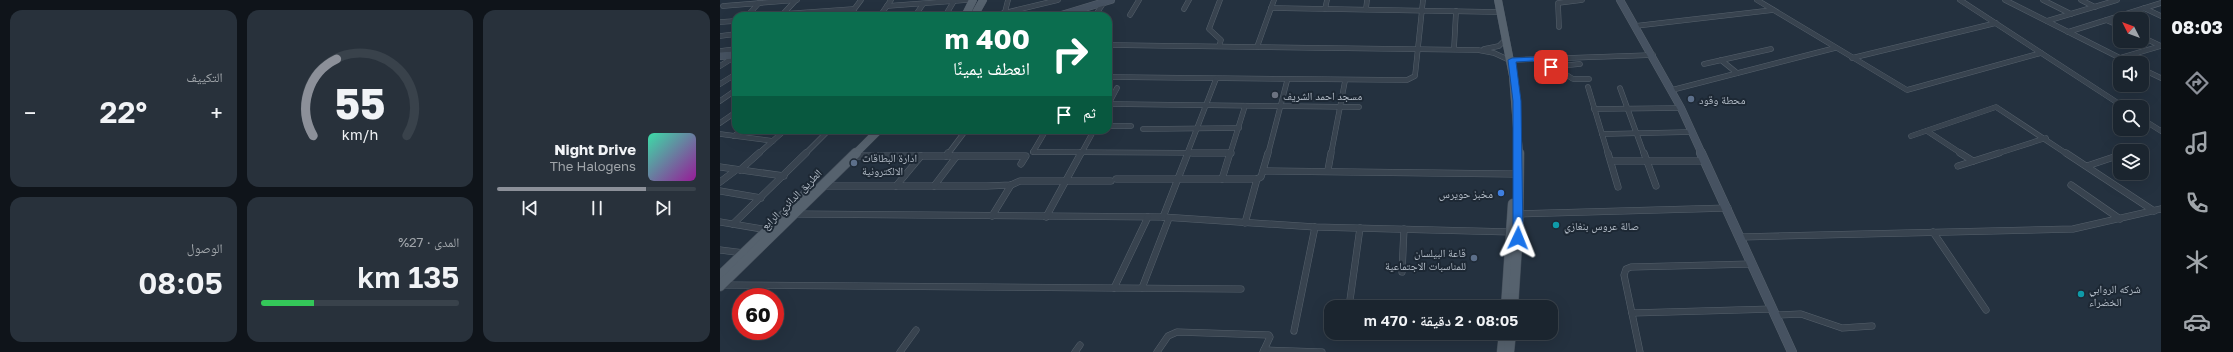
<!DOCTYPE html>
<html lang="ar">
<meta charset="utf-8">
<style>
body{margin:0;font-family:"Golos Text","Noto Naskh Arabic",sans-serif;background:#28313b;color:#f1f3f6;direction:rtl;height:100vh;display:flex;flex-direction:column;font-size:15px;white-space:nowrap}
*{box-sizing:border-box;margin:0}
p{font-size:13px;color:#a0a5aa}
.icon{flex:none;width:22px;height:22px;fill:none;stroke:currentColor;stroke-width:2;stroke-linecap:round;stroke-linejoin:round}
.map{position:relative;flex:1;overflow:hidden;direction:ltr}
.details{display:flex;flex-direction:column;gap:10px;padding:10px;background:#0f141a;width:720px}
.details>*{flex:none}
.guide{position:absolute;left:12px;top:12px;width:380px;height:122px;border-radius:12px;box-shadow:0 4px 16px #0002,0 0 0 1px #39424b;direction:rtl;background:#0b6e4f;color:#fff;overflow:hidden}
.needle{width:26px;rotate:312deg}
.tools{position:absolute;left:1393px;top:12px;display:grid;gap:8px}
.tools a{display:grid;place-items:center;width:36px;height:36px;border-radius:8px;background:#1b252f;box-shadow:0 4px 16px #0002,0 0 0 1px #39424b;font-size:20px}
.speed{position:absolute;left:12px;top:288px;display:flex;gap:8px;font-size:20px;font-weight:700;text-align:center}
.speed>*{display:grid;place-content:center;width:52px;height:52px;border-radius:50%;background:#1b252f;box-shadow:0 4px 16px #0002,0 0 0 1px #39424b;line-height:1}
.speed .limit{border:6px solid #d22;background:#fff;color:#111}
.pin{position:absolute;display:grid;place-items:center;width:34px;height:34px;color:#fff;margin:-17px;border-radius:8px;box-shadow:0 2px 6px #0006}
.me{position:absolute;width:44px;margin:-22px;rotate:2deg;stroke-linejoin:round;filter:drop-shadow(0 0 3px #0008)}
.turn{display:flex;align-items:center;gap:14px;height:84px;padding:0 16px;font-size:18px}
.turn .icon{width:52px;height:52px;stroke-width:2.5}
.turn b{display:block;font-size:28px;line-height:34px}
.then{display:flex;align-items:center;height:38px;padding:0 16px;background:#0003;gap:8px;font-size:15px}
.big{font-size:30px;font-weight:600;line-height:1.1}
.details .widget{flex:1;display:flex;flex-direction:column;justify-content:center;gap:6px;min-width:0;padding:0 14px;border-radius:12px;background:#28313b}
.details .dial{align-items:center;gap:0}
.dial svg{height:104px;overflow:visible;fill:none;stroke:#39424b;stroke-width:7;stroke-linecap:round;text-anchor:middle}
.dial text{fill:#f1f3f6;stroke:none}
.song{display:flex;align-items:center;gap:12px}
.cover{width:48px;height:48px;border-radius:6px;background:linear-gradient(135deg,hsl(160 70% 55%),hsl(300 70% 35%))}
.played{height:4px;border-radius:2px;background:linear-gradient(90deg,#8c9099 75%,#39424b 75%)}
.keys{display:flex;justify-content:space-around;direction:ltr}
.heat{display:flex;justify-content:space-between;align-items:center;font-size:22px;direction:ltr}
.charge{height:6px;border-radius:3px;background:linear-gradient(90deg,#34c759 27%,#39424b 0)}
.details .tiles{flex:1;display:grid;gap:10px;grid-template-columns:repeat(3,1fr)}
.widget:first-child{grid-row:span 2}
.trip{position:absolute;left:604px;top:300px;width:234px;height:40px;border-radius:12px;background:#1b252f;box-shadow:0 4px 16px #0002,0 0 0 1px #39424b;font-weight:600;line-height:40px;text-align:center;direction:rtl}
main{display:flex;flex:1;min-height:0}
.dock{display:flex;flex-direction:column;width:72px;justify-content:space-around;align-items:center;background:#0b0f13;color:#a0a5aa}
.dock .icon{width:28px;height:28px}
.dock .current{color:#8c9099}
.dock b{font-size:18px;color:#f1f3f6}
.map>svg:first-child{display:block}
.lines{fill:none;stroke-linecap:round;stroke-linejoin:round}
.street-far1-casing{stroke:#56616c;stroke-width:5.5}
.street-casing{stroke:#56616c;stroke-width:7}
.secondary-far1-casing{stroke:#56616c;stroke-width:8}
.secondary-casing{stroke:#56616c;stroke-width:10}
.primary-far1-casing{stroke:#424c58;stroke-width:8}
.primary-casing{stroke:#424c58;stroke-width:11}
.street-far1{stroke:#38434f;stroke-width:4.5}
.street{stroke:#38434f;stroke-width:6}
.secondary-far1{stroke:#465261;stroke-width:7}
.secondary{stroke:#465261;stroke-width:9}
.primary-far1{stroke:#56626e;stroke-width:8}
.primary{stroke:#56626e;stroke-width:10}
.route{fill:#1a73e8;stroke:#114b97}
.worship-dot{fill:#6b7280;stroke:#1d2834;stroke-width:1.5}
.service-dot{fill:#5c6f8a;stroke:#1d2834;stroke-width:1.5}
.shop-dot{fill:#3f7fe0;stroke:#1d2834;stroke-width:1.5}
.culture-dot{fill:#0f9aa8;stroke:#1d2834;stroke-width:1.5}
.labels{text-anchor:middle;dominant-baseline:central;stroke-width:4;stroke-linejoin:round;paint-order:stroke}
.poi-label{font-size:11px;fill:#b5bec9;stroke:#1d2834;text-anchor:start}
.street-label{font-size:11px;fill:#b5bec9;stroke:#1d2834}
</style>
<main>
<nav class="dock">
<b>08:03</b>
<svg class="icon current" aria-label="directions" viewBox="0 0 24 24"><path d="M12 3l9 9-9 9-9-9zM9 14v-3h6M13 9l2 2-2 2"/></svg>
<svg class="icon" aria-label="music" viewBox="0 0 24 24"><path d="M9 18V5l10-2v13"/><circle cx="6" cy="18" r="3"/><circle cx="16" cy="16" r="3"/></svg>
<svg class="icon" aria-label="phone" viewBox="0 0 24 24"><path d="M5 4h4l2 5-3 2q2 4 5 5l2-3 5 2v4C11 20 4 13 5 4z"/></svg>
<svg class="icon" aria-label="climate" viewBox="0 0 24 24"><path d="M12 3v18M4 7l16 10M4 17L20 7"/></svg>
<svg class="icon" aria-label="car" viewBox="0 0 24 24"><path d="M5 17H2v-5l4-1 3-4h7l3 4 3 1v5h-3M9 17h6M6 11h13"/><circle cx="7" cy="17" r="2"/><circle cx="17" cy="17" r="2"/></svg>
</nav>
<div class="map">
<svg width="1441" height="352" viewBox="0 0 1441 352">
<rect width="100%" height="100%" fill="#24313f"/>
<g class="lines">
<defs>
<g id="street-far1">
<polyline points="1037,0 1187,90 1321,53"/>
<polyline points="1240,0 1404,107"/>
<polyline points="1285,0 1410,63"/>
<polyline points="1323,0 1351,14"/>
<polyline points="1361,0 1375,7"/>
<polyline points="3,6 77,0"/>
<polyline points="167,6 247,0"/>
<polyline points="551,8 777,12"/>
<polyline points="1424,8 1441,16"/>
<polyline points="464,9 469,0"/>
<polyline points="605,9 607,0"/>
<polyline points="646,9 647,0"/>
<polyline points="285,12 288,0"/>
<polyline points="63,14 134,9"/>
<polyline points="62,15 76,0"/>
<polyline points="410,15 419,0"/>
<polyline points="27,16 39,3"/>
<polyline points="129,16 141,0"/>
<polyline points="160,16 171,0"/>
<polyline points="195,16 203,4"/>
<polyline points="225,16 234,1"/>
<polyline points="272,16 338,0"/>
<polyline points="375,16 384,2"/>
<polyline points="1386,20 1400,26"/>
<polyline points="1327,21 1397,0"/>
<polyline points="0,22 16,21"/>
<polyline points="915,26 1053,10"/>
<polyline points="839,27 838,3 862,0"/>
<polyline points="1348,32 1441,3"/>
<polyline points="0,36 16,34"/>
<polyline points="1422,37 1441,46"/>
<polyline points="388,45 758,50 774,53 787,59"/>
<polyline points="499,46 501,40 489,29 500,0"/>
<polyline points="537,47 554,0"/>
<polyline points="734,49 736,11"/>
<polyline points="764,49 779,46 784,41"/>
<polyline points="0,51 16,49"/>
<polyline points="1132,58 1276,23"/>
<polyline points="1400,58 1441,46"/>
<polyline points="815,59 827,67 860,64"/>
<polyline points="792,60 933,55"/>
<polyline points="1001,60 1017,73"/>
<polyline points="984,64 1051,49"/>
<polyline points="0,66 16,56"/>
<polyline points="834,67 853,79 869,79"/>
<polyline points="1422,69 1441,78"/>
<polyline points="388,77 687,80 695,76 703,0"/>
<polyline points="0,84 16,74"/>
<polyline points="868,87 888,154"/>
<polyline points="900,88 924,154"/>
<polyline points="952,90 1115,48"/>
<polyline points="0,101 16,90"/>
<polyline points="388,104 639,107"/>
<polyline points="388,105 397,88"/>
<polyline points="874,109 961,108"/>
<polyline points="1422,119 1441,131"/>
<polyline points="0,123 16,112"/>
<polyline points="388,126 411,126"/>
<polyline points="423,129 519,128"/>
<polyline points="243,130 254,130"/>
<polyline points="1207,131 1242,154"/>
<polyline points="0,134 53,141"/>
<polyline points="882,134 972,132"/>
<polyline points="14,136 22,130"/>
<polyline points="1191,136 1276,107 1347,154"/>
<polyline points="313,152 511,153"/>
<polyline points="313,152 326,130"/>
<polyline points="38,154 65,130"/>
<polyline points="85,154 109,130"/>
<polyline points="228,154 246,130"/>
<polyline points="361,154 374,130"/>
<polyline points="467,154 496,79"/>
<polyline points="510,154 525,106"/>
<polyline points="548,154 567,81"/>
<polyline points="611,154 625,81"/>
<polyline points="1276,154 1326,138"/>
</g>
<g id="street">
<polyline points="472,153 511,153"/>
<polyline points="888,153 898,187"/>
<polyline points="924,153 936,186"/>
<polyline points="1240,153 1253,161"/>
<polyline points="1346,153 1434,211"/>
<polyline points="133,156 306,156 301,164"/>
<polyline points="226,156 228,153"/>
<polyline points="891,161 985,161"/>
<polyline points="1238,166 1279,153"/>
<polyline points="1367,166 1400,155"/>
<polyline points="0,167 64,176"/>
<polyline points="20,170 39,153"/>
<polyline points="608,170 611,153"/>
<polyline points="543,171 793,174"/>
<polyline points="396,179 537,179"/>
<polyline points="502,179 510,153"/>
<polyline points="0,182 16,170"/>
<polyline points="1351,185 1400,219"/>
<polyline points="103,186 267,186 291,185 300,181 391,181"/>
<polyline points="176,186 201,156"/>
<polyline points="214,186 236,157"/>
<polyline points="0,191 41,198"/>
<polyline points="74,214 443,217 595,227 792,232"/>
<polyline points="799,214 1008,208"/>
<polyline points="272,216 291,185"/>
<polyline points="326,217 361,153"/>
<polyline points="443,217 468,153"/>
<polyline points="0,222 48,230"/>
<polyline points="525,223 537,179 541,177 548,153"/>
<polyline points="13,224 86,153"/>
<polyline points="1213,232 1266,310"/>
<polyline points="1021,237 1353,229 1441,209"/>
<polyline points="0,250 24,253"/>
<polyline points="682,272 684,229"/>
<polyline points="1,285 521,289"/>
<polyline points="394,288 428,217"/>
<polyline points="422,288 449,218"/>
<polyline points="629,307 640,228"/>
<polyline points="912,313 1053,309"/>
<polyline points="1056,315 1081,314 1122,328 1152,326"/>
<polyline points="574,331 595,227"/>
<polyline points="544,350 602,352"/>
<polyline points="180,352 196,330"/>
<polyline points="355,352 360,345"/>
<polyline points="437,352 448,336 457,332 549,335 550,337 543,352"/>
<polyline points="920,352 904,275 906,269 911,267 1032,264"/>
</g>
<g id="secondary-far1">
<polyline points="900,0 961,108 982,154"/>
<polyline points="338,16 391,0"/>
<polyline points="0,56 16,55"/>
</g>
<polyline id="secondary" points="981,153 1072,352"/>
<g id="primary-far1">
<polyline points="778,0 793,76 799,154"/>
<polyline points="245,16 253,0"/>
<polyline points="254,16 263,0"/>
<polyline points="135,154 159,130"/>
</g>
<g id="primary">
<polyline points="0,276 92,188"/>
<polyline points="0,286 136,153"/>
<polyline points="786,307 793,204"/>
<polyline points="793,307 798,230 799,153"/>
<polyline points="782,352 784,333"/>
<polyline points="789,352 791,333"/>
</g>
</defs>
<use href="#street-far1" class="street-far1-casing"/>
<use href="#street" class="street-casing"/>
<use href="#secondary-far1" class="secondary-far1-casing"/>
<use href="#secondary" class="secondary-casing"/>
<use href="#primary-far1" class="primary-far1-casing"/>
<use href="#primary" class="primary-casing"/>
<use href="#street-far1" class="street-far1"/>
<use href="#street" class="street"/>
<use href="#secondary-far1" class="secondary-far1"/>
<use href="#secondary" class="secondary"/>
<use href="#primary-far1" class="primary-far1"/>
<use href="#primary" class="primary"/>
</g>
<polygon class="route" points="815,57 825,64 835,67 831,69 820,67 813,61 796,62 801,101 803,238 798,241 793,238 793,101 788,60 792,58"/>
<circle class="worship-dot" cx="555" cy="95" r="4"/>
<g class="service-dot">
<circle cx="971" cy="99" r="4"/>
<circle cx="134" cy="163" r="4"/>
<circle cx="754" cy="258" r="4"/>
</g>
<circle class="shop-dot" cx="781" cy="193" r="4"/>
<g class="culture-dot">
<circle cx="836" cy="225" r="4"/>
<circle cx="1361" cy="294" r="4"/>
</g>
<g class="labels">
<g class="poi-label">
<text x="563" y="95">مسجد احمد الشريف</text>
<text x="979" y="99">محطة وقود</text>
<text x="142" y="157">ادارة البطاقات<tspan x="142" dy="13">الالكترونية</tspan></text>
<text x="773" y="193" text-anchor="end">مخبز حويرس</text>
<text x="844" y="225">صالة عروس بنغازي</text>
<text x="746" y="252" text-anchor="end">قاعة البيلسان<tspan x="746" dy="13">للمناسبات الاجتماعية</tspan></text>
<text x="1369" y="288">شركه الروابي<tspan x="1369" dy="13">الخضراء</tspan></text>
</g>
<g class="street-label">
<text transform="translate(71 199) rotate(-45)">الطريق الدائري الرابع</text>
</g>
</g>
</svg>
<div class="tools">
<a><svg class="needle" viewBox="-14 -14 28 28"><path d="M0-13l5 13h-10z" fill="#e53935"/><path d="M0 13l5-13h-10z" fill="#a0a5aa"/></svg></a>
<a><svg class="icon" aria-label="sound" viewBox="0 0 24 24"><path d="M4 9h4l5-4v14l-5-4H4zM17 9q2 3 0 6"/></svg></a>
<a><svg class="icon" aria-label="search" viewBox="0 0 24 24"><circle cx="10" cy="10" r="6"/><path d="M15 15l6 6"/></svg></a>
<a><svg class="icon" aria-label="layers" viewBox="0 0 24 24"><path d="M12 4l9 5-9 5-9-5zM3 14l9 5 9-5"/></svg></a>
</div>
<div class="speed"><div class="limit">60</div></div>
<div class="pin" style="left:831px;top:67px;background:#d93025"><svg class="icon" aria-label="arrive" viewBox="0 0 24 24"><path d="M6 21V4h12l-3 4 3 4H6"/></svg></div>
<svg class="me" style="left:798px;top:238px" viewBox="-20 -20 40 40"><path d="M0-17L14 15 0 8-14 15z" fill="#1a73e8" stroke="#fff" stroke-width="4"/></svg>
<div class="trip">08:05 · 2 دقيقة · 470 m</div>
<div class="guide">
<div class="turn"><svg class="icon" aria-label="right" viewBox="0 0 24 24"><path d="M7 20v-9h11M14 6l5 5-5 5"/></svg><div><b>400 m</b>انعطف يمينًا</div></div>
<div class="then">ثم<svg class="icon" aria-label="arrive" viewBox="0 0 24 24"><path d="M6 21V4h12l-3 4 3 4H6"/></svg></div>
</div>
</div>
<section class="details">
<div class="tiles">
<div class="widget">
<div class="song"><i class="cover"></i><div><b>Night Drive</b><p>The Halogens</p></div></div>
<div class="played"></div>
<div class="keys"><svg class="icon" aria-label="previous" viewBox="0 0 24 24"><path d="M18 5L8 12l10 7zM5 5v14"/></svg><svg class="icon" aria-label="pause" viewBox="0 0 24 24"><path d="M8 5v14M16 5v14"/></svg><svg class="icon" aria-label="next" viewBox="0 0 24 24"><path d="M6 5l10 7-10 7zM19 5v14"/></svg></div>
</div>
<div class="widget dial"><svg viewBox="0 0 100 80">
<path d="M14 69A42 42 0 1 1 86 69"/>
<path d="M14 69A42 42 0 0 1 32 10" stroke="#8c9099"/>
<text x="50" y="56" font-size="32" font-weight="700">55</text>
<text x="50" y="72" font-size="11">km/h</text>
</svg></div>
<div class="widget"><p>التكييف</p>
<div class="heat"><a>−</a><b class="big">22°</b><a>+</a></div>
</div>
<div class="widget"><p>المدى · 27%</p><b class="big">135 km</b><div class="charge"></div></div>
<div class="widget"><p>الوصول</p><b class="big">08:05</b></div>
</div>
</section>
</main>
